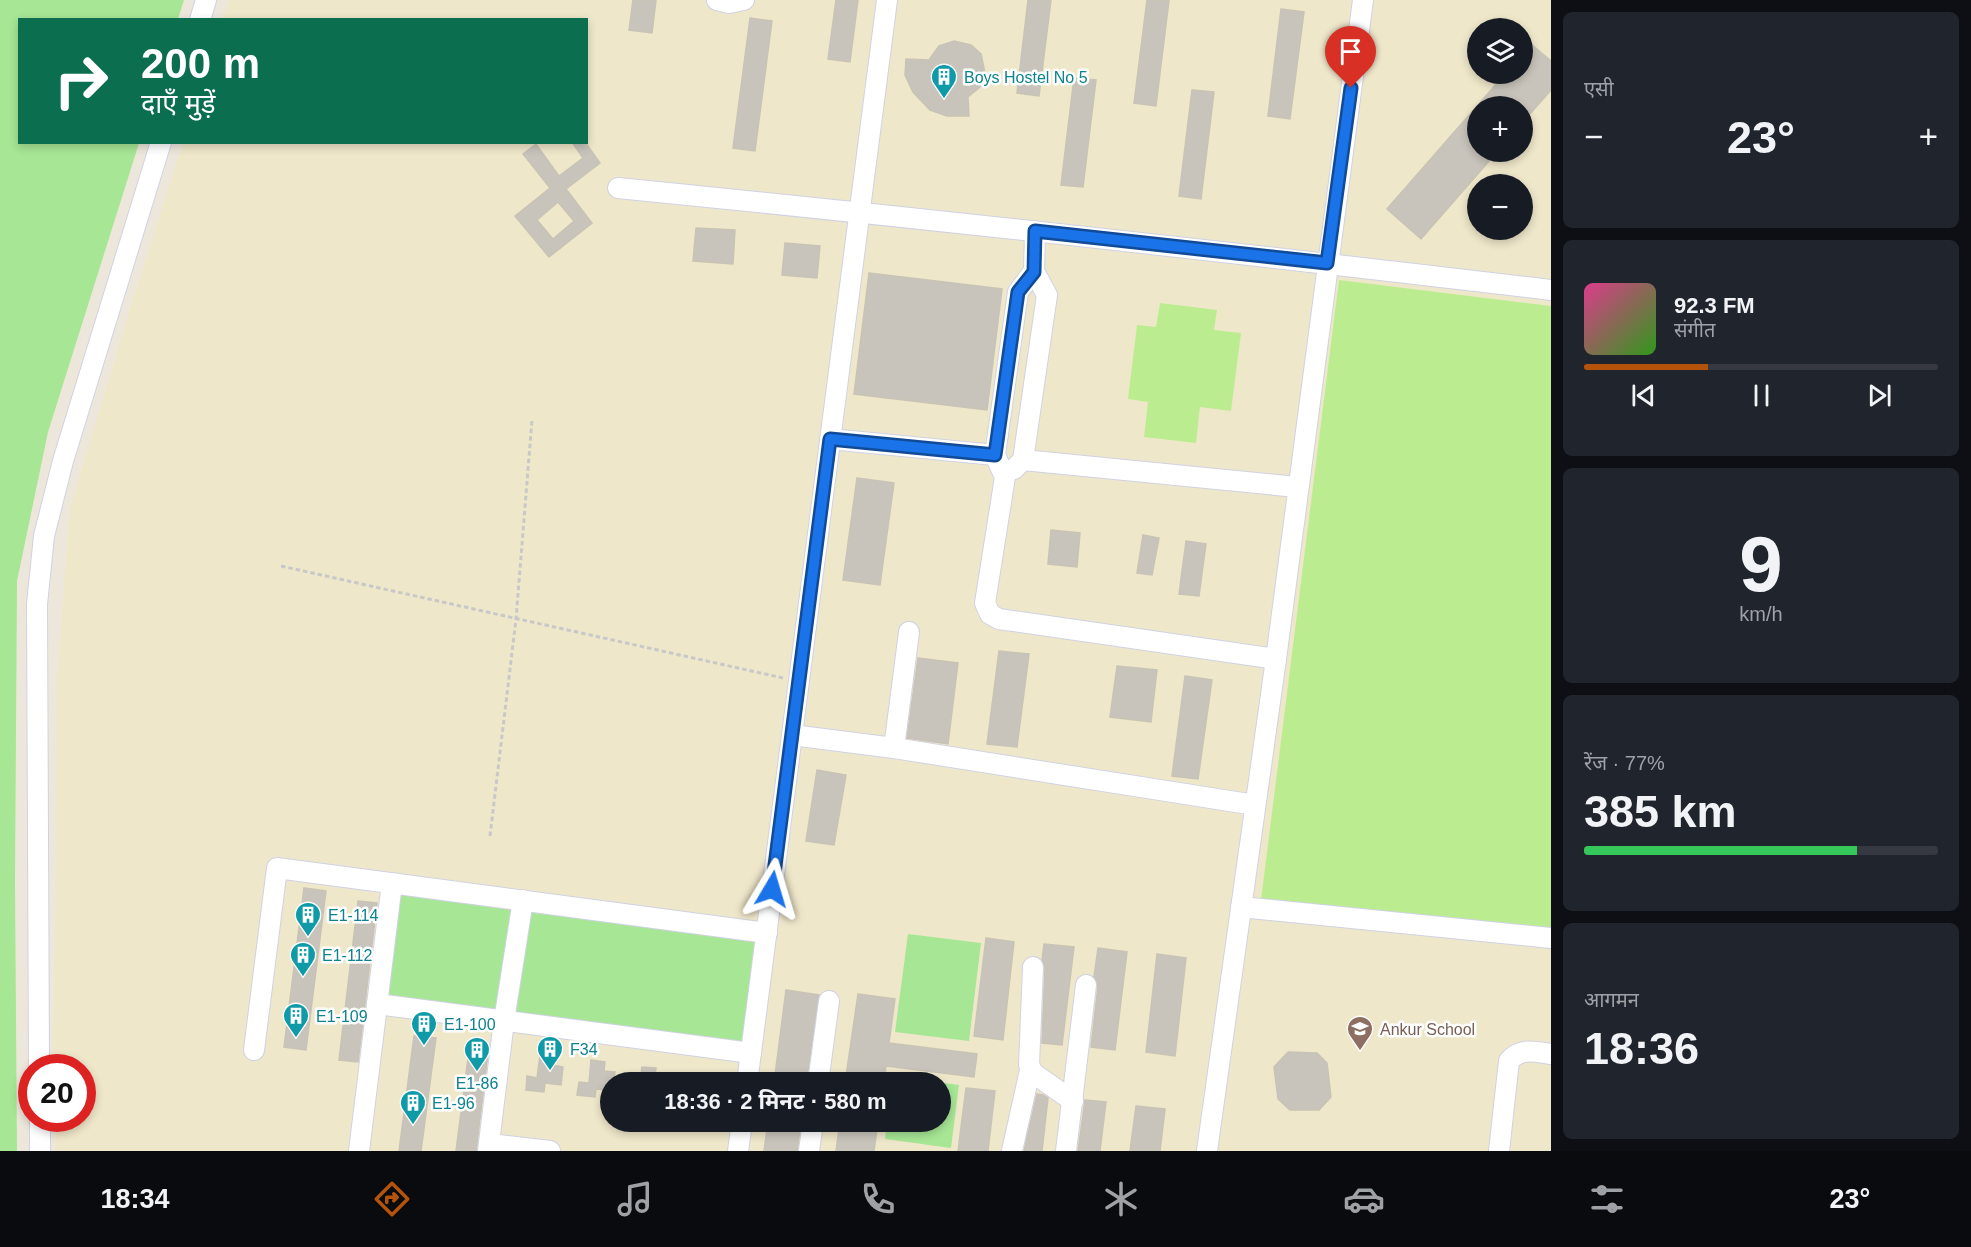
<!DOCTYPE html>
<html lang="hi">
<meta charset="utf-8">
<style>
body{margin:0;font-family:Arial,"Noto Sans Devanagari",sans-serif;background:#20242c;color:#f1f3f6;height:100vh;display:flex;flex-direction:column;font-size:22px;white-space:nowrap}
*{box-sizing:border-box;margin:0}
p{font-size:20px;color:#9ea1a6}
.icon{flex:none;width:33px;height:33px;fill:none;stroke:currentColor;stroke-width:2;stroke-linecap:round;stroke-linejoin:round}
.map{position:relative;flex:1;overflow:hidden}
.sheet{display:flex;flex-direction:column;gap:12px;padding:12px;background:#0d0f14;width:420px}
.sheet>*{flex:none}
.hud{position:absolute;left:18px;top:18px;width:570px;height:126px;border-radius:0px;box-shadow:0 3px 9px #0003;background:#0b6e4f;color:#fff;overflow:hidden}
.fabs{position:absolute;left:1467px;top:18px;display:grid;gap:12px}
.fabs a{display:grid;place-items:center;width:66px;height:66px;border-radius:50%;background:#171b24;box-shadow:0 3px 9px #0003;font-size:30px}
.speed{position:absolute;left:18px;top:1054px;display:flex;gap:12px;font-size:30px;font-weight:700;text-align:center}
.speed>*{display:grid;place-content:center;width:78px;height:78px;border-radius:50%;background:#171b24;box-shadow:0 3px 9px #0003;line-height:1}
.speed .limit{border:9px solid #d22;background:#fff;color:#111}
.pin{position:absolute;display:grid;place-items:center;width:51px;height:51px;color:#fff;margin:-62px -26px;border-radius:50% 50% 50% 0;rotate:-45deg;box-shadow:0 0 6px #0007}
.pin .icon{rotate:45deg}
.me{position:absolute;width:66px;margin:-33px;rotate:7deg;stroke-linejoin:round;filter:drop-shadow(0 0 4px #0008)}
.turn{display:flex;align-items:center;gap:21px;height:126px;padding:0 24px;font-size:27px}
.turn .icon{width:78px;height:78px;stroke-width:2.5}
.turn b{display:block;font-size:42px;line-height:51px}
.big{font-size:45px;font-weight:700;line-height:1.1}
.sheet .tile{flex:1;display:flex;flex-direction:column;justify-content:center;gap:9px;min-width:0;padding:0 21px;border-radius:9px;background:#20242c}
.sheet .dial{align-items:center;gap:0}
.dial b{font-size:78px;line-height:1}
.song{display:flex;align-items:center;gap:18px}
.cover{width:72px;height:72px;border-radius:9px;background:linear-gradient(135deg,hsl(330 70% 55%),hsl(110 70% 35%))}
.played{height:6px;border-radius:3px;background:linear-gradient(90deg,#b45309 35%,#363941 35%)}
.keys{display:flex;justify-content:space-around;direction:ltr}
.heat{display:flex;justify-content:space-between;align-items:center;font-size:33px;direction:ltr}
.charge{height:9px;border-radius:4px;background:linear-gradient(90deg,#34c759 77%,#363941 0)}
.trip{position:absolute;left:600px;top:1072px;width:351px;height:60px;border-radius:30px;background:#171b24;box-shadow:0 3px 9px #0003;font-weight:700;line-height:60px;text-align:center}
.menu{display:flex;height:96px;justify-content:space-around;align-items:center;background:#090b0e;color:#9ea1a6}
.menu .icon{width:42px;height:42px}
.menu .active{color:#b45309}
.menu b{font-size:27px;color:#f1f3f6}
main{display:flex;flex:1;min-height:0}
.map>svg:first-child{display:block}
.education{fill:#efe7ca;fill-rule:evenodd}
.green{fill:#a7e695}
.pitch{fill:#bbed90}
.building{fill:#c8c4bb;stroke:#c8c3b5;stroke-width:1.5;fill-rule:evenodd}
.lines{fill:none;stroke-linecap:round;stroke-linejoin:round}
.minor-casing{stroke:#d0d2e3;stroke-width:22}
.path{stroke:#c8c8c8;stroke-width:3;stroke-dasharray:4.5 3;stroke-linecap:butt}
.minor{stroke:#fff;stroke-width:20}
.route-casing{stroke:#114b97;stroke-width:15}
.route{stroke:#1a73e8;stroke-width:10}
.labels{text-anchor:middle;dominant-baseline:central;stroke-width:5;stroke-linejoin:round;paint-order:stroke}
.culture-label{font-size:16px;fill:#0d838f;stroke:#fff;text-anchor:start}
.education-label{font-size:16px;fill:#785e54;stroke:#fff;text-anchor:start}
</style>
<main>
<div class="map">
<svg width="1551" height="1151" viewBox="0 0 1551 1151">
<rect width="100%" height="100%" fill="#ede7db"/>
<path class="education" d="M 229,0 L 1551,0 L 1551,1151 L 56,1151 L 55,1119 L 82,1119 L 82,1068 L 54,1068 L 53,1055 L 57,853 L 57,677 L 70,508 L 133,299 L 183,143 L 586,142 L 586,20 L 223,19 ZM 1478,28 L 1522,28 L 1522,74 L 1478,74 ZM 1478,106 L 1522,106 L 1522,152 L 1478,152 ZM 1478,184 L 1522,184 L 1522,230 L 1478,230 ZM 610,1083 L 940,1083 L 940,1122 L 610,1122 Z"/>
<g class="green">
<polygon points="0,0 184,0 178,19 20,20 20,142 139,143 48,432 17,581 15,883 17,1151 0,1151"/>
<polygon points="395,889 519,905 502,1015 382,1000"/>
<polygon points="526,905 762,937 748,1048 510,1017"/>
<polygon points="908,934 981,943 969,1041 895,1032"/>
<polygon points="892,1076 959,1085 951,1148 885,1139 887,1122 940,1122 940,1083 892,1083"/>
</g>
<g class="pitch">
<polygon points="1339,280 1551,306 1551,930 1261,900"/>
<polygon points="1160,303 1217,310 1214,330 1241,333 1231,411 1200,407 1196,443 1144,437 1148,402 1128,399 1137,325 1156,327"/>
</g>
<g class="building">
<polygon points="633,0 656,0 652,33 629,30"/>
<polygon points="836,0 858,0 850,62 828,59"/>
<polygon points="1028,0 1051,0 1039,96 1017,93"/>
<polygon points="1147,0 1169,0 1156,106 1134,103"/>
<polygon points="1281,9 1304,12 1290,119 1268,116"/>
<polygon points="750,18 772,21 755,151 733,148"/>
<polygon points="954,41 971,45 981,54 985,73 980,87 968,97 969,116 947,116 930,110 913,92 905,75 906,59 929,60 939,46"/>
<polygon points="1531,44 1551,61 1551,90 1522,123 1522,106 1478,106 1478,152 1497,152 1421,239 1387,209 1505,74 1522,74 1522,54"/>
<polygon points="1074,78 1096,80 1083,187 1061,185"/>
<polygon points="1192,90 1214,92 1201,199 1179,196"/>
<path d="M 572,142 L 585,142 L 600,163 L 566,189 L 592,223 L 549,257 L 515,216 L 550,188 L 523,154 L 536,144 L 559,176 L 583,158 ZM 558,202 L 574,221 L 553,239 L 537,220 Z"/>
<polygon points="696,228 735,230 733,264 693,261"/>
<polygon points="785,243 820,246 817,278 782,275"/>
<polygon points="869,273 1002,289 987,410 854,394"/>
<polygon points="857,478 894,483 880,585 843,580"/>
<polygon points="1051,530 1080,533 1077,567 1048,564"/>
<polygon points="1143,535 1159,538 1152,575 1137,573"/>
<polygon points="1186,541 1206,544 1199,596 1179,594"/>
<polygon points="999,651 1029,654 1017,747 987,744"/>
<polygon points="918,658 958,663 948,744 907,738"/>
<polygon points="1117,666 1157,670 1151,722 1110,717"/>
<polygon points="1185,676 1212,680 1198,779 1172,776"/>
<polygon points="817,770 846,775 834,845 806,841"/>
<polygon points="304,888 326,891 306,1050 284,1047"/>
<polygon points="358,901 377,903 358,1062 339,1060"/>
<polygon points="986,938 1014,942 1003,1040 974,1036"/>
<polygon points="1044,944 1074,947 1062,1045 1042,1043 1045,967 1042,960"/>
<polygon points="1098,948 1127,952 1115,1050 1091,1047 1098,986 1094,977"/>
<polygon points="1157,954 1186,958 1175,1056 1146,1052"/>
<polygon points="786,990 819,995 806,1083 774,1083"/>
<polygon points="858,994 895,999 889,1043 977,1054 974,1077 886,1066 884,1083 845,1083"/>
<polygon points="414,1036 436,1038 421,1151 399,1151"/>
<polygon points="470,1043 489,1045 476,1151 456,1151"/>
<polygon points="1288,1052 1317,1053 1327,1063 1331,1097 1319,1110 1290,1110 1278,1099 1274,1067"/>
<polygon points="540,1055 554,1057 553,1065 563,1067 561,1085 545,1083 544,1092 526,1090 527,1076 537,1078"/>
<polygon points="591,1060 605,1062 604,1071 615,1072 613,1083 610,1083 610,1090 596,1089 595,1097 577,1095 579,1082 589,1083"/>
<polygon points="642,1067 656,1068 654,1083 640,1083"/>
<polygon points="966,1088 995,1091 988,1151 958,1151"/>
<polygon points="1037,1094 1043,1095 1048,1098 1042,1151 1024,1151"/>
<polygon points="1085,1100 1106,1102 1100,1151 1078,1151"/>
<polygon points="1136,1106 1165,1109 1160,1151 1130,1151"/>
<polygon points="768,1122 801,1122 797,1151 764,1151"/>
<polygon points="840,1122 878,1122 874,1151 836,1151"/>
</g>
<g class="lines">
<defs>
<g id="minor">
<polyline points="717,0 729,3 744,0"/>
<polyline points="200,20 206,0"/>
<path d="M 618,188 C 929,219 1240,253 1551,290"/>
<polyline points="1034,271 1018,292 995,455 1005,477 985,603 990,614 999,619 1276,659"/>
<polyline points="830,439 995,455"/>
<polyline points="1023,460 1297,487"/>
<polyline points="1014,469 1023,460 1047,295 1034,271 1035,231"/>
<polyline points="792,735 894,748 1255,805"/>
<polyline points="894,748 909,632"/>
<polyline points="1241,907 1551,938"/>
<polyline points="1033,967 1029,1065 1033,1073 1073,1101"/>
<polyline points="377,1004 751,1053"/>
<polyline points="254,1050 277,868 767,933"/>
<polyline points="39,1068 37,604 44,536 63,461 161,142"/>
<polyline points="747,1083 887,0"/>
<polyline points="818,1083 829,1001"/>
<polyline points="40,1119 40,1151"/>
<polyline points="489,1144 550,1151"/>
<polyline points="359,1151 392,883"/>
<polyline points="488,1151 504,1021 523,900"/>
<polyline points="738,1151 742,1122"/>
<polyline points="809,1151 813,1122"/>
<polyline points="1012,1151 1030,1070"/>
<polyline points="1066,1151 1086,985"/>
<polyline points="1207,1151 1276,659 1363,0"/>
<path d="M 1499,1151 L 1509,1061 C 1521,1047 1535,1052 1551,1054"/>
</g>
</defs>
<use href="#minor" class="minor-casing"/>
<g class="path">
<polyline points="281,566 783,678"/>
<polyline points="490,836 516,619 532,420"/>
</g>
<use href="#minor" class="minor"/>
</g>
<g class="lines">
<defs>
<polyline id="route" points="772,889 830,439 995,455 1018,292 1034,272 1035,231 1327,263 1351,88"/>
</defs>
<use href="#route" class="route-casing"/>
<use href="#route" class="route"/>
</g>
<defs>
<symbol id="building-pin" viewBox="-11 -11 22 30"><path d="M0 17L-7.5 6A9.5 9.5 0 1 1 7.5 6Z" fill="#0f9aa8" stroke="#fff"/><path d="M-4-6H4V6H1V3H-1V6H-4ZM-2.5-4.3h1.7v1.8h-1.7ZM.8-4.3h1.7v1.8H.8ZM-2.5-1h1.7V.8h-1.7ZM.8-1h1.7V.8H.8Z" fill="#fff"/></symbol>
<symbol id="school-pin" viewBox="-11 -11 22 30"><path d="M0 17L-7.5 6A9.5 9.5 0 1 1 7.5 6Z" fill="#8d6e63" stroke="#fff"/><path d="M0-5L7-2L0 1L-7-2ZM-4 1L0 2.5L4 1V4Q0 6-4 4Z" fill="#fff"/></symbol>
</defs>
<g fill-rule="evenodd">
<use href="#building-pin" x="929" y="62" width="30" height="40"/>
<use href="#building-pin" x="293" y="900" width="30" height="40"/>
<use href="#building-pin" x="288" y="940" width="30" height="40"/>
<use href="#building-pin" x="281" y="1001" width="30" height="40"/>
<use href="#building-pin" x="409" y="1009" width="30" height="40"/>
<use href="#school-pin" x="1345" y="1014" width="30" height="40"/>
<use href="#building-pin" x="535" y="1034" width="30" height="40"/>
<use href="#building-pin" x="462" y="1035" width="30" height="40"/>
<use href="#building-pin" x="398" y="1088" width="30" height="40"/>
</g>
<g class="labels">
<g class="culture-label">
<text x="964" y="77">Boys Hostel No 5</text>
<text x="328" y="915">E1-114</text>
<text x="322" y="955">E1-112</text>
<text x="316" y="1016">E1-109</text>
<text x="444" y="1024">E1-100</text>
<text x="570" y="1049">F34</text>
<text x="477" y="1083" text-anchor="middle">E1-86</text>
<text x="432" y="1103">E1-96</text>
</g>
<g class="education-label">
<text x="1380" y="1029">Ankur School</text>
</g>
</g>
</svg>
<div class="fabs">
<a><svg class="icon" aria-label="layers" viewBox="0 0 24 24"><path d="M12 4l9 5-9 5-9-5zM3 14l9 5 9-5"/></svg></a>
<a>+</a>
<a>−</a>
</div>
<div class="speed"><div class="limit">20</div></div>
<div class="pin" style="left:1351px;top:88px;background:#d93025"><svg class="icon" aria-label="arrive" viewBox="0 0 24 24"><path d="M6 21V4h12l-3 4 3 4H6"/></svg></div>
<svg class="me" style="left:772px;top:889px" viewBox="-20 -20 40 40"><path d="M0-17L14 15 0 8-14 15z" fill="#1a73e8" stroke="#fff" stroke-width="4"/></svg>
<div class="trip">18:36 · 2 मिनट · 580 m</div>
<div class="hud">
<div class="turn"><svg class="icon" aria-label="right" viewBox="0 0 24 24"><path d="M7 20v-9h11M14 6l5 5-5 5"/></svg><div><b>200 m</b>दाएँ मुड़ें</div></div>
</div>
</div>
<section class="sheet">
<div class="tile"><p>एसी</p>
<div class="heat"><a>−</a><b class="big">23°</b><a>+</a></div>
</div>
<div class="tile">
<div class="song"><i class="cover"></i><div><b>92.3 FM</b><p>संगीत</p></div></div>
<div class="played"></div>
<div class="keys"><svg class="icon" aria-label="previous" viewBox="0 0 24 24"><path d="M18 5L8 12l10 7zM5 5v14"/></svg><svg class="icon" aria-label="pause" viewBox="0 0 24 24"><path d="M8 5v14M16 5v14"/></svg><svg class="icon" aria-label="next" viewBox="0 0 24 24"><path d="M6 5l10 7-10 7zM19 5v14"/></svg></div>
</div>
<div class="tile dial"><b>9</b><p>km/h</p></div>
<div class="tile"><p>रेंज · 77%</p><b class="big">385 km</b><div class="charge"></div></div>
<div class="tile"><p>आगमन</p><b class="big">18:36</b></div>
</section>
</main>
<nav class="menu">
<b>18:34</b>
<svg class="icon active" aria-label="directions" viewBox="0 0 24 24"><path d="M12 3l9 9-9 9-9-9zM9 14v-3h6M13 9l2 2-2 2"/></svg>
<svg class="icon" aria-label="music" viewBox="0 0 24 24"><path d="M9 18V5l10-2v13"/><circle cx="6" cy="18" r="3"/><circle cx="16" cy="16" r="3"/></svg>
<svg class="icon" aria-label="phone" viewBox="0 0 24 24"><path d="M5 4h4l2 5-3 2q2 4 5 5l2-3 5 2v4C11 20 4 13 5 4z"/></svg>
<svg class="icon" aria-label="climate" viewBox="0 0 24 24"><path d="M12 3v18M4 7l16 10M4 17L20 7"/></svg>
<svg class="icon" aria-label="car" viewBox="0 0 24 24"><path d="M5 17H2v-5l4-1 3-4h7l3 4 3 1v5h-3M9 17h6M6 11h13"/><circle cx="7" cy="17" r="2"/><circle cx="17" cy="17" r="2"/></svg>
<svg class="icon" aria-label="filters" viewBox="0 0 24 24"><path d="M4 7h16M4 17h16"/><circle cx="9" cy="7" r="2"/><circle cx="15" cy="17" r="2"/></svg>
<b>23°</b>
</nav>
